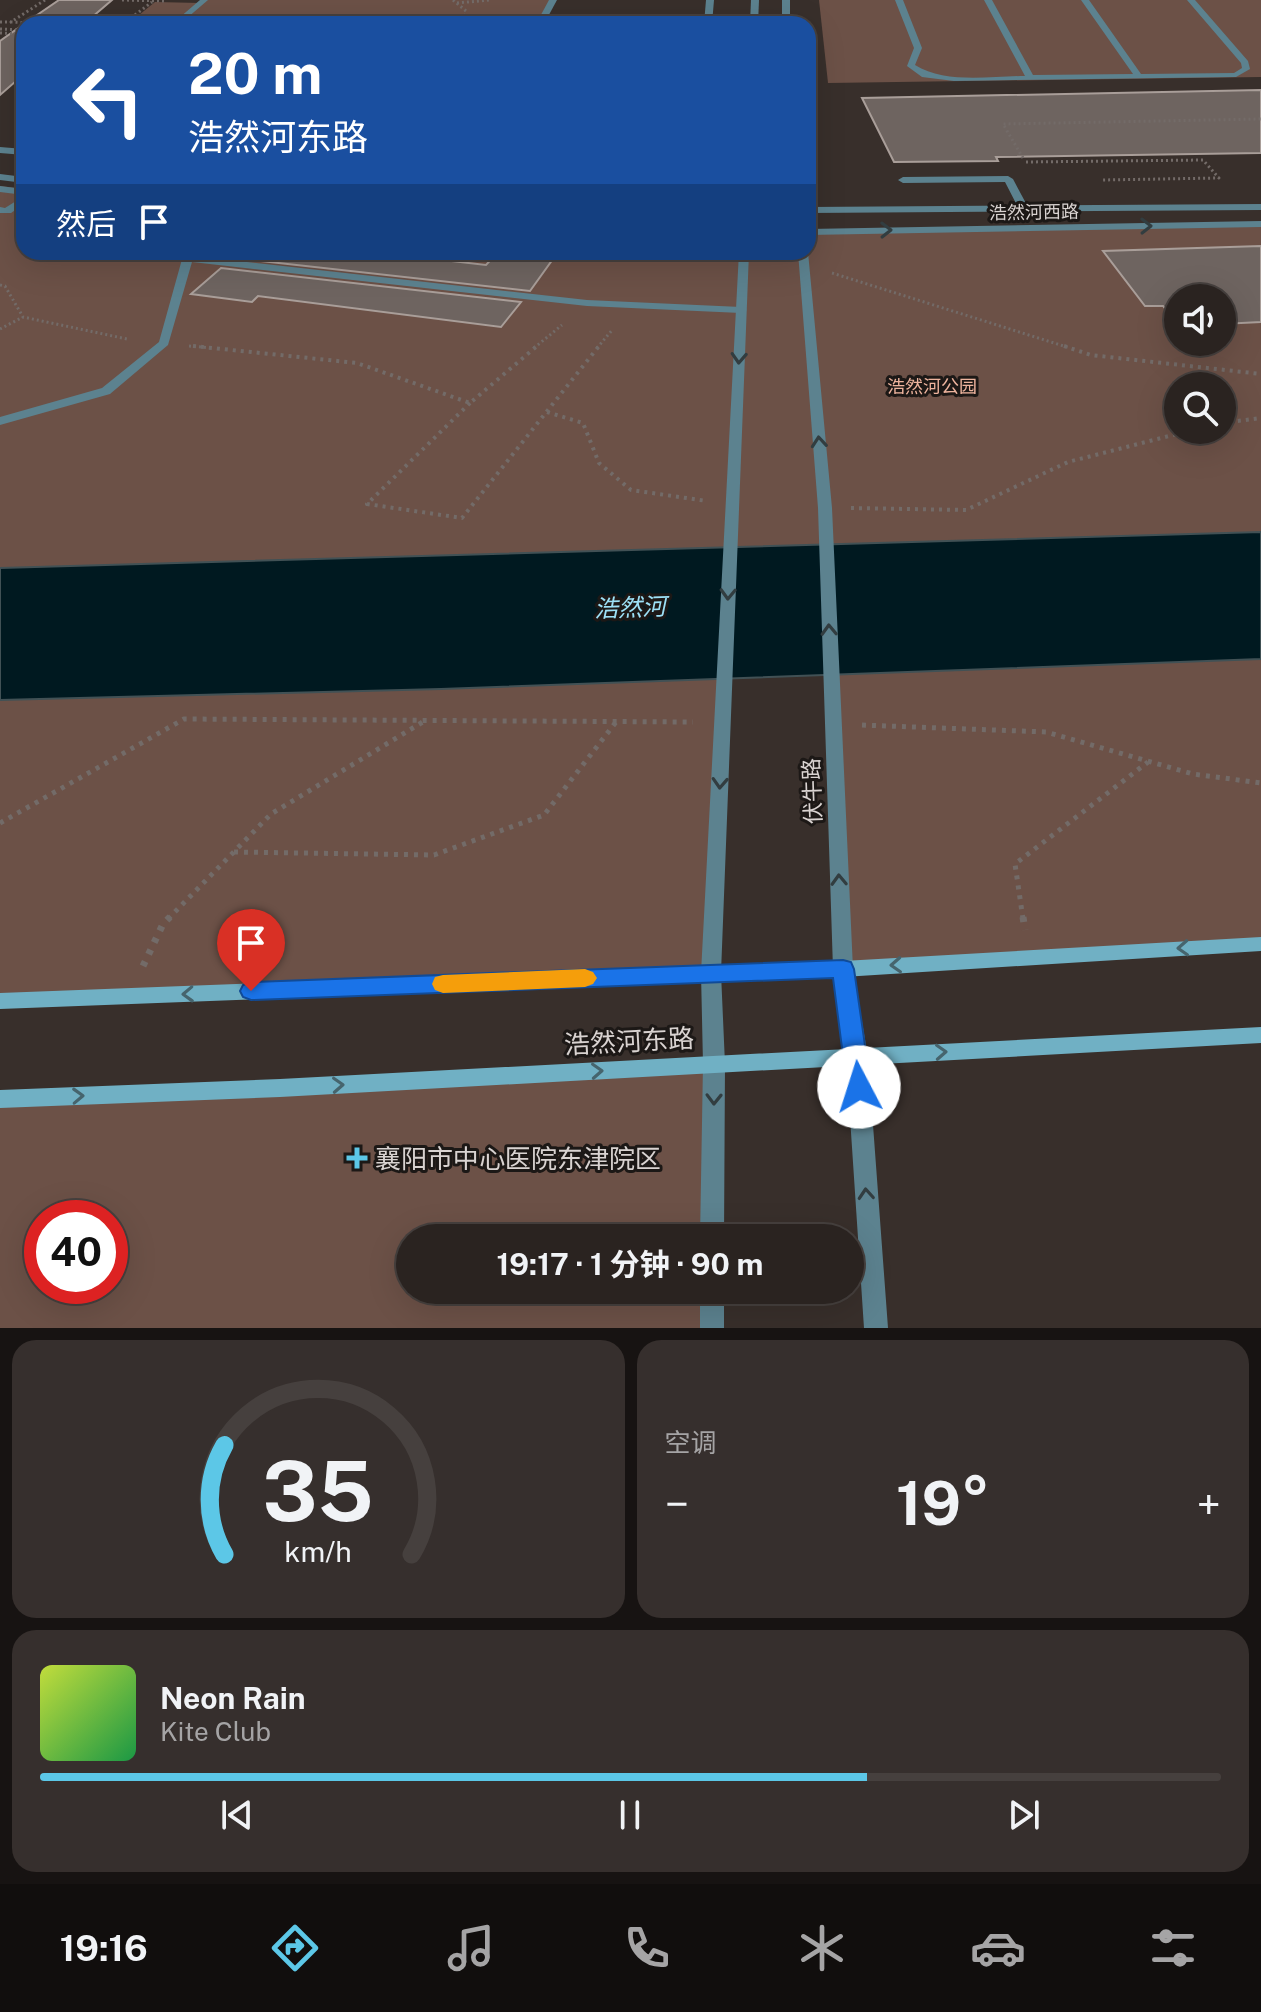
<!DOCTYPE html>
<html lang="zh">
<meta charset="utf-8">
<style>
body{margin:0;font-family:"Public Sans","Noto Sans SC",sans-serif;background:#362f2d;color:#f1f3f6;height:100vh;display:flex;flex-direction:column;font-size:30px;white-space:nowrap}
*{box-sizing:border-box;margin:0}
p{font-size:26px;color:#a5a4a5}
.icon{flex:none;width:44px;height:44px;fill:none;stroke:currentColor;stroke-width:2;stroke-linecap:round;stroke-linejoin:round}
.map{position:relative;height:1328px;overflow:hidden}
.panel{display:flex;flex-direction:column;gap:12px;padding:12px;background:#171312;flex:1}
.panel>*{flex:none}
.banner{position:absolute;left:16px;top:16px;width:800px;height:244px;border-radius:24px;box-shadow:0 8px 32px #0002,0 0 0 2px #46403e;background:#1a4fa0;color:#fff;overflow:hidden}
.fabs{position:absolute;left:1164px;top:284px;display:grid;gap:16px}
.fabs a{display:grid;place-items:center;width:72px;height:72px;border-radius:50%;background:#2a2320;box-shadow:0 8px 32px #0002,0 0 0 2px #46403e;font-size:40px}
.speed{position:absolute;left:24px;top:1200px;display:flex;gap:16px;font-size:40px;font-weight:700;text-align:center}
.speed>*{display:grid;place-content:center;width:104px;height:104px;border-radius:50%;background:#2a2320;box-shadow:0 8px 32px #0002,0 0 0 2px #46403e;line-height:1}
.speed .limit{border:12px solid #d22;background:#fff;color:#111}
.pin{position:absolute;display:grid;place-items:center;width:68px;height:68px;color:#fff;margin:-82px -34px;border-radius:50% 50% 50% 0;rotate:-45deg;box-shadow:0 0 8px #0007}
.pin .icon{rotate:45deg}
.me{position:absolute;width:88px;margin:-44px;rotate:355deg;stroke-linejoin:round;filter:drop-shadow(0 0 6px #0008)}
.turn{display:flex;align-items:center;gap:28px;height:168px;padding:0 40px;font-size:36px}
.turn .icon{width:104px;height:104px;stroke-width:2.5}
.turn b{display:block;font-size:56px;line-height:68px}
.then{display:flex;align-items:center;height:76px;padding:0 40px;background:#0003;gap:16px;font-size:30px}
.big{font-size:60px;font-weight:700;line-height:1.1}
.panel .card{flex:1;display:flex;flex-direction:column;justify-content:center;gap:12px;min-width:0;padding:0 28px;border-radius:24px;background:#362f2d}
.panel .dial{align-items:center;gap:0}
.dial svg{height:208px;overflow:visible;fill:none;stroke:#46403e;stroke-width:7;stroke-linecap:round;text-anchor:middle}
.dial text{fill:#f1f3f6;stroke:none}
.song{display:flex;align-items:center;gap:24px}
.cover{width:96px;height:96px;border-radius:12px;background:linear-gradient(135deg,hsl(70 70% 55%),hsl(140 70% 35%))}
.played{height:8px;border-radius:4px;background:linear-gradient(90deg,#5cc7e7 70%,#46403e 70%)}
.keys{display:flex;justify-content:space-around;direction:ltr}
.heat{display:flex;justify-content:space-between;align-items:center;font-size:44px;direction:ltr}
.panel .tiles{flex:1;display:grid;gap:12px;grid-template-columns:1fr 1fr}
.card:last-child{grid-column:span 2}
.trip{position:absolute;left:396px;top:1224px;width:468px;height:80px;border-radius:40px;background:#2a2320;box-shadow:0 8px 32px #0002,0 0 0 2px #46403e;font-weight:700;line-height:80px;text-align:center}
.menu{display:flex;height:128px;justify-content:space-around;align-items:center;background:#110e0d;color:#a5a4a5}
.menu .icon{width:56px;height:56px}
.menu .selected{color:#5cc7e7}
.menu b{font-size:36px;color:#f1f3f6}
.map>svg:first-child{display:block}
.green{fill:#6c5147;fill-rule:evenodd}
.water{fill:#001920;stroke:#415155;stroke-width:2}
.building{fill:#6e6460;stroke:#a99e99;stroke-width:2}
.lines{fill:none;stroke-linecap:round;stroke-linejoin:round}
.path-far3{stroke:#736b68;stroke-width:3;stroke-dasharray:2 3;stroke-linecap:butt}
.path-far2{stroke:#736b68;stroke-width:4;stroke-dasharray:3 5;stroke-linecap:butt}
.path-far1{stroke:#736b68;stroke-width:5;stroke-dasharray:4 6;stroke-linecap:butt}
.path{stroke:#736b68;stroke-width:7;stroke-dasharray:5 8;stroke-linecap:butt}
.service{fill:#5c828f;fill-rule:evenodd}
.pedestrian{fill:#5c828f;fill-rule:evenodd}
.tertiary{fill:#5c828f;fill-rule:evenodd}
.secondary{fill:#70b0c4;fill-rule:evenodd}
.oneway{stroke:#323d40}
.oneway2{stroke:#46646d}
.route{fill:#1a73e8;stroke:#114b97;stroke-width:2}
.slow{fill:#f59e0b}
.poi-dot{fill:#5cc7e7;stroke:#1c1816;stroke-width:3}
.labels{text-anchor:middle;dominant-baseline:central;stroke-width:6;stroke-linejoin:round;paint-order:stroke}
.far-street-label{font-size:18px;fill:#d9d3d1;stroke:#1c1816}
.far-park-label{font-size:18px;fill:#eeb49e;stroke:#1c1816}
.street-label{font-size:22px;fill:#d9d3d1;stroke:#1c1816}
.water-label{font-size:24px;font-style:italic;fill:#9de1f7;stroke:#1c1816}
.near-street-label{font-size:26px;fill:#d9d3d1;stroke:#1c1816}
.near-poi-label{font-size:26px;fill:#d9d3d1;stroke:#1c1816;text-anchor:start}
</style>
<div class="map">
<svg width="1261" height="1328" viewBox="0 0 1261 1328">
<rect width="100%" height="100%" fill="#382f2b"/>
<g class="green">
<polygon points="204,0 553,0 540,24 128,24 155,2 200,3"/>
<polygon points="819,0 1261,0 1261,77 828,83"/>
<path d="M 0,186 L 24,189 L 24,252 L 808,252 L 808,232 L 1261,224 L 1261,532 L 0,568 ZM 1178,298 L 1222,298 L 1222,342 L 1178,342 ZM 1178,386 L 1222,386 L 1222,430 L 1178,430 Z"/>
<polygon points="1261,659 1261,949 843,969 831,669"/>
<polygon points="725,678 711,973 0,1001 0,700"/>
<path d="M 714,1064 L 712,1238 L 410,1238 L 410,1290 L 712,1290 L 712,1328 L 0,1328 L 0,1099 ZM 42,1218 L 110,1218 L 110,1286 L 42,1286 Z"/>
</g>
<polygon class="water" points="1261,532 1261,659 441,689 0,700 0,568"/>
<g class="building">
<polygon points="59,0 112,0 84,24 24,24"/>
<polygon points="24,24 24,74 0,95 0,41"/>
<polygon points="1261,90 1261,153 996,157 998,161 894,162 862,98"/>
<polygon points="1261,246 1261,322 1222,324 1222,298 1178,298 1178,325 1163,306 1145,306 1103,251"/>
<polygon points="240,252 373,252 486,265 498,252 558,252 530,291 233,258"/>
<polygon points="221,268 521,302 501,327 258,296 252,302 191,294"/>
</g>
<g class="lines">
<g class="path-far3">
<polyline points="45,0 11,22 59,24"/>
<polyline points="122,0 166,1"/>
<polyline points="453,0 466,11 464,24"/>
<polyline points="457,3 490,0"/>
<polyline points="465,21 517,20"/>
<polyline points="0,22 11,22"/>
<polyline points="123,24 152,2"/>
<polyline points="0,29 24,30"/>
<polyline points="0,33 24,34"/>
<polyline points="1023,158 1003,124 1261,119"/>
<polyline points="1026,162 1203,160 1219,178 1102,180"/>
<polyline points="832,273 1070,348"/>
<polyline points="0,285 5,286 23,317 127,339"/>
<polyline points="0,329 23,317"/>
<polyline points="189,346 213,348"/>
<polyline points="534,348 562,325"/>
<polyline points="597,348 613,329"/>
</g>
<g class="path-far2">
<polyline points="193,346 357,363 470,403 537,346"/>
<polyline points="1064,346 1091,355 1261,374"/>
<polyline points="470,403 367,504 462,518 599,346"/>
<polyline points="547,412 583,423 599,463 631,490 707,501"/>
<polyline points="1222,423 1261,418"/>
<polyline points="851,508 966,510 1068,462 1192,430"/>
</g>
<g class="path-far1">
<polyline points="862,725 1046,732 1193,774 1261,783"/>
<polyline points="0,823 184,719 693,722"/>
<polyline points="234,852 434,855 544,815 616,722"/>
<polyline points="168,919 271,814 426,720"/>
<polyline points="1023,919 1015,864 1148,762"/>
</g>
<g class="path">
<polyline points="1023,917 1025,930"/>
<polyline points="143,966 163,924 170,917"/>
</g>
<g class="service">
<polygon points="200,0 208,0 180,24 172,24"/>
<polygon points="549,0 557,0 544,24 536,24"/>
<polygon points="706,0 714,0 712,24 704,24"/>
<path d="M 895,0 L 903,0 L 922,48 L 915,65 C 945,84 990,76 1025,76 L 984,0 L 992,0 L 1033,75 L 1133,74 L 1081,0 L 1089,0 L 1141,74 L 1234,73 L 1242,68 L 1241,63 L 1187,0 L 1195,0 L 1248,61 L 1250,69 L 1236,77 L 954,81 L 922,77 L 907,66 L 914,48 Z"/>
<polygon points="0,147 24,149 24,155 0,153"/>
<polygon points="1008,176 1013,179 1029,209 1028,211 1020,211 1005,182 903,183 898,180 903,177"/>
</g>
<g class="pedestrian">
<polygon points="24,196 24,204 11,213 0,213 0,207 5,208"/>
<polygon points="184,252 194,252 193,256 587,300 741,307 747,310 741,313 587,306 192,262 168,345 110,394 0,425 0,417 102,388 159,342"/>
</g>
<g class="tertiary">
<polygon points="751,0 759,0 758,24 750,24"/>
<rect x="782" y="0" width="8" height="24"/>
<polygon points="0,174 24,177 24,183 0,180"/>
<polygon points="0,186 24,189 24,195 0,192"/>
<polygon points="1261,204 1261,210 808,213 808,207"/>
<polygon points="1261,221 1261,227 808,235 808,229"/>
<polygon points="739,252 749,252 721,973 725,1064 724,1238 700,1238 703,1064 701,973"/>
<polygon points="798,252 808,252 832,508 853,969 868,1057 888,1328 864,1328 846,1057 833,969 818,508"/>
<rect x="700" y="1290" width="24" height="38"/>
</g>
<g class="secondary">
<polygon points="1261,937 1261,951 843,977 0,1009 0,993 843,961"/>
<polygon points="1261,1027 1261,1043 280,1097 0,1108 0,1090 280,1079"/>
</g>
</g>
<defs><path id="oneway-chevron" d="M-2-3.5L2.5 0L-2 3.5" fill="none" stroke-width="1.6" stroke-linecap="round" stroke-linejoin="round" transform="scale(2)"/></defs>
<g class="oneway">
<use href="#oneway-chevron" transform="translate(1146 226) rotate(-1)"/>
<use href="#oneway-chevron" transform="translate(886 230) rotate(-1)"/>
<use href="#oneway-chevron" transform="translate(739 358) rotate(93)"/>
<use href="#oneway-chevron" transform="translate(819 442) rotate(-95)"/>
<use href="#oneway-chevron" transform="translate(728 594) rotate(92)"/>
<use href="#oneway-chevron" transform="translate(829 630) rotate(-92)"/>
<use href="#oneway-chevron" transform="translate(720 783) rotate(93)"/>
<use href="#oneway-chevron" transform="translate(839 880) rotate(-92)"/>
<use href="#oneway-chevron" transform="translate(714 1099) rotate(91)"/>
<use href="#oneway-chevron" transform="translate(866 1194) rotate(-94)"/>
</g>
<g class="oneway2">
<use href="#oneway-chevron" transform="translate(1183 948) rotate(177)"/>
<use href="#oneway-chevron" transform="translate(896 965) rotate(177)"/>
<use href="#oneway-chevron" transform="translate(188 994) rotate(178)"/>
<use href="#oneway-chevron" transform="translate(941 1052) rotate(-3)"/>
<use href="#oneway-chevron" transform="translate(597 1071) rotate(-3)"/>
<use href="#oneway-chevron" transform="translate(338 1085) rotate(-3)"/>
<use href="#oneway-chevron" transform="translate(78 1096) rotate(-2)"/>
</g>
<polygon class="route" points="843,960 851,962 854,969 871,1087 867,1094 859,1097 850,1094 847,1087 833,978 251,1000 243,997 240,991 243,985 251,982"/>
<polygon class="slow" points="585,969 593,972 597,978 593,984 585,987 443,993 435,990 432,984 435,977 443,975"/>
<path class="poi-dot" d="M353 1146h8v8h8v8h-8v8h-8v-8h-8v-8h8z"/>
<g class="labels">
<g class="far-street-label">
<text transform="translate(1034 212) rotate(-1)">浩然河西路</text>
</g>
<g class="far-park-label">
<text x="932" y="386">浩然河公园</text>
</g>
<g class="street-label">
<text transform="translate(812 791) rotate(-92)">伏牛路</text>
</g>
<g class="water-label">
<text transform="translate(630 607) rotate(-2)">浩然河</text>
</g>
<g class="near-street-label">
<text transform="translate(629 1041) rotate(-3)">浩然河东路</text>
</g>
<g class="near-poi-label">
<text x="375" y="1158">襄阳市中心医院东津院区</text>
</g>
</g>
</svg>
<div class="fabs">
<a><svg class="icon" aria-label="sound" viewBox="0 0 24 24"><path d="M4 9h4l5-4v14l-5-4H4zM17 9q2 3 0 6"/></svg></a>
<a><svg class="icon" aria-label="search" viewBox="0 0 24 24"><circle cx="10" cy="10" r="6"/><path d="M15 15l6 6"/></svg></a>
</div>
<div class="speed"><div class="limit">40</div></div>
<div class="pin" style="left:251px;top:991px;background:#d93025"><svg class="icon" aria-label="arrive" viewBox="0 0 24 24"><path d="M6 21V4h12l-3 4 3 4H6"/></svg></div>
<svg class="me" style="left:859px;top:1087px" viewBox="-20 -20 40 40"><circle r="19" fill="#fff"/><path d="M0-13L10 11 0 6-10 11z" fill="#1a73e8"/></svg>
<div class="trip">19:17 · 1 分钟 · 90 m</div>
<div class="banner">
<div class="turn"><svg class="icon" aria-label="left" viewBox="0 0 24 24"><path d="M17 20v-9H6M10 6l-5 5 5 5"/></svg><div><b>20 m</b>浩然河东路</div></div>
<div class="then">然后<svg class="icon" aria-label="arrive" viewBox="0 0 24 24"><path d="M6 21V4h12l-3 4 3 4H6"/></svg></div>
</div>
</div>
<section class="panel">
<div class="tiles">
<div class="card dial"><svg viewBox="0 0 100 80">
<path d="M14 69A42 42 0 1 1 86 69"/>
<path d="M14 69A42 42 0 0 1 14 27" stroke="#5cc7e7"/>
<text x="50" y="56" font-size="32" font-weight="700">35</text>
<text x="50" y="72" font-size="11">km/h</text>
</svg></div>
<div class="card"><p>空调</p>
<div class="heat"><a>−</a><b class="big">19°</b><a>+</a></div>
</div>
<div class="card">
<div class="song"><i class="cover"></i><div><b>Neon Rain</b><p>Kite Club</p></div></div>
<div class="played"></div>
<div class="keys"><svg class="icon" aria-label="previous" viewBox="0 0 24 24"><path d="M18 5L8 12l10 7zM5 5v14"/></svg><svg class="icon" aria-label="pause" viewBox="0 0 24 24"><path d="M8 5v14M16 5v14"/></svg><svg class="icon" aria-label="next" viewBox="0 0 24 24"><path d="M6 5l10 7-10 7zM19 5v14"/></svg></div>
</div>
</div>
</section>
<nav class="menu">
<b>19:16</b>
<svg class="icon selected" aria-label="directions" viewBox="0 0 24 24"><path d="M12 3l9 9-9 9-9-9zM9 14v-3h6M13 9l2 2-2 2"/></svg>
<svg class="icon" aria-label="music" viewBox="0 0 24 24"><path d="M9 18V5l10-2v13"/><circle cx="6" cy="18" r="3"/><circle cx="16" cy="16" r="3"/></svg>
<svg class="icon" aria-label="phone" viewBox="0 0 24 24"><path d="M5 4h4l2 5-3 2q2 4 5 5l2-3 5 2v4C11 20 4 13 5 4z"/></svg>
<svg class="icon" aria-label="climate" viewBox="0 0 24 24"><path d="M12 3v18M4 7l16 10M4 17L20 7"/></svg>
<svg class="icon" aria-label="car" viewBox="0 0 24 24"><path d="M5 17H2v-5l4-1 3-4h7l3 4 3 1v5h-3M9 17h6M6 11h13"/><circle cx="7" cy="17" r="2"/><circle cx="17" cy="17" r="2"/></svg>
<svg class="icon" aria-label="filters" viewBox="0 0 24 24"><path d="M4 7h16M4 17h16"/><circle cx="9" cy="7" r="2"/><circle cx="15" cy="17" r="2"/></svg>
</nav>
